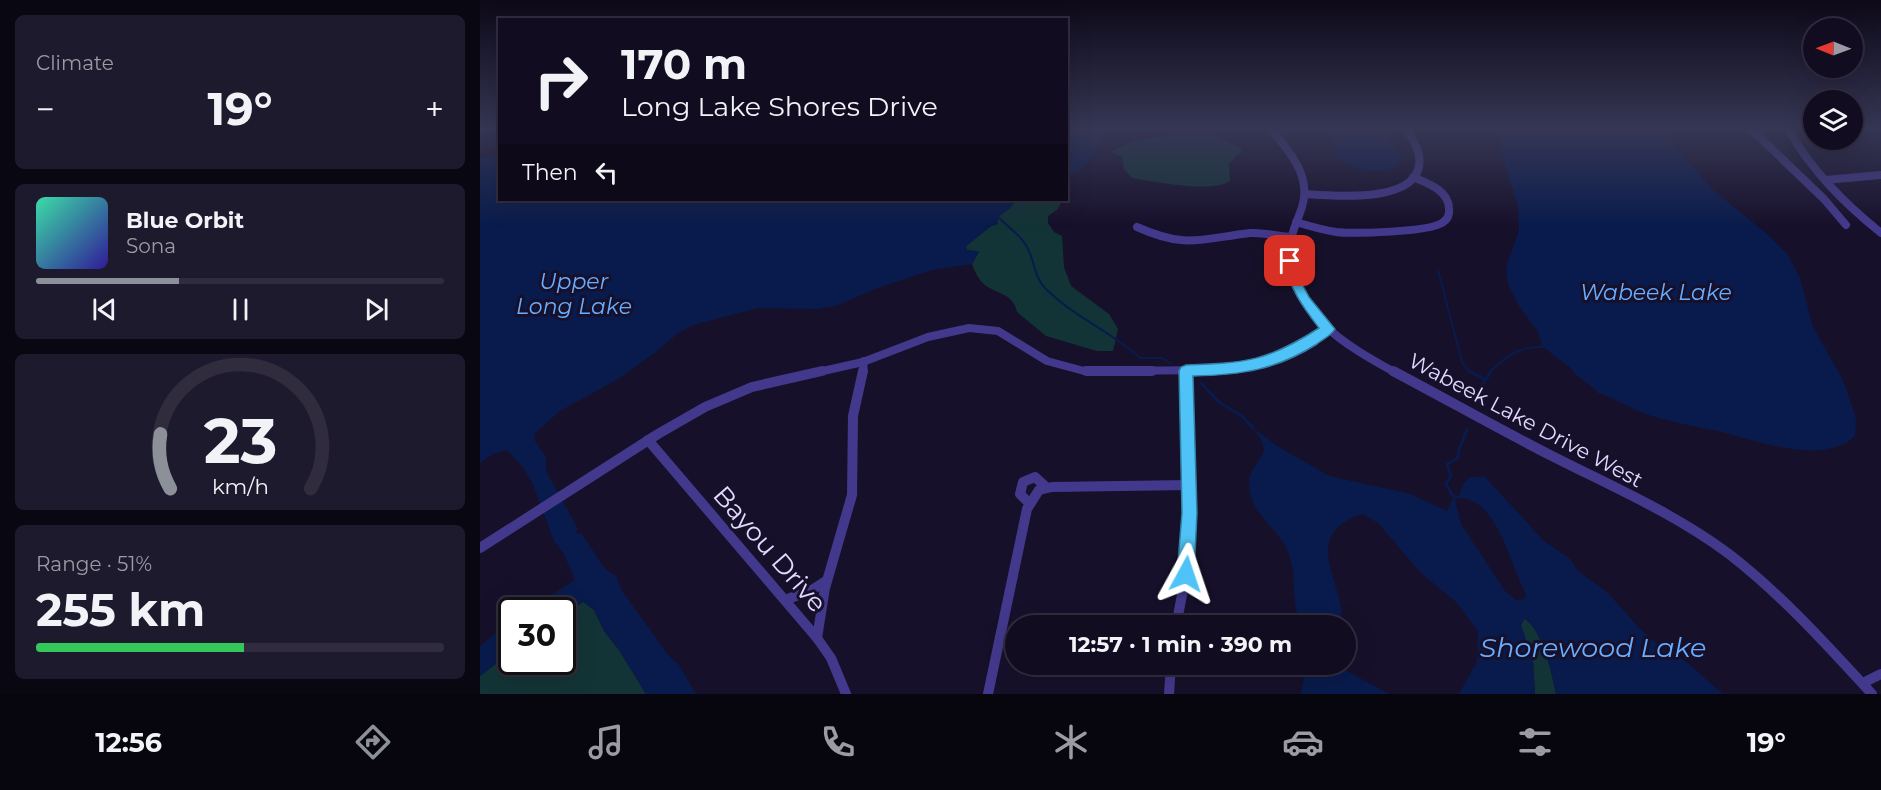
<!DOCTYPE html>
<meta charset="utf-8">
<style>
body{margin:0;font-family:Montserrat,sans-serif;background:#1e1a2d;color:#f1f3f6;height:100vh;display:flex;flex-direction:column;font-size:22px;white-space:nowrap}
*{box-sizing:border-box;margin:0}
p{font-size:20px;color:#9c9ba5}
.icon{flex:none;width:33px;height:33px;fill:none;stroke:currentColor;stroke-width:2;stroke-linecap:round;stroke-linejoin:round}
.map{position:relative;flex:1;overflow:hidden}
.panel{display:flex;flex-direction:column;gap:15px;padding:15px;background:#090712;width:480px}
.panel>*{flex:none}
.guide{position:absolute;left:18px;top:18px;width:570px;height:183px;border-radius:0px;box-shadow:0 6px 24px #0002,0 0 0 2px #302c3e;background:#110c20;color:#f1f3f6;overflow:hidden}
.needle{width:39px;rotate:271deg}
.tools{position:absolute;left:1323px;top:18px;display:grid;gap:12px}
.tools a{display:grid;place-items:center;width:60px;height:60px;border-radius:50%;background:#110c20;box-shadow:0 6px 24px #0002,0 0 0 2px #302c3e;font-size:30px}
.speed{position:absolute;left:18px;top:597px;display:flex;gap:12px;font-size:30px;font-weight:700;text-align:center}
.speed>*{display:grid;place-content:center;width:78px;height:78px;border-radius:50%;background:#110c20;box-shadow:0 6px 24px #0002,0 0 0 2px #302c3e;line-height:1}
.speed .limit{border:3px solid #111;border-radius:9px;background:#fff;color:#111}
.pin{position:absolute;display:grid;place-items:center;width:51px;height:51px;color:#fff;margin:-26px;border-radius:12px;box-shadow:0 3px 9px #0006}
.me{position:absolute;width:66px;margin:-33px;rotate:5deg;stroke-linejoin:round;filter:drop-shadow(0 0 4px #0008)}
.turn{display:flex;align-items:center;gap:21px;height:126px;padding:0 24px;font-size:27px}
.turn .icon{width:78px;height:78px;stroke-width:2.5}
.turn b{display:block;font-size:42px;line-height:51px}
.then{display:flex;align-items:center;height:57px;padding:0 24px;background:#0003;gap:12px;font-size:22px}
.big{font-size:45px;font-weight:700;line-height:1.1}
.panel .card{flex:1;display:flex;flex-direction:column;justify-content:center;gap:9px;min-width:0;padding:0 21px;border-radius:9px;background:#1e1a2d}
.panel .dial{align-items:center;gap:0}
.dial svg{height:156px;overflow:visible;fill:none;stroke:#302c3e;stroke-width:7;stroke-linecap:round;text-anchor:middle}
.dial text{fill:#f1f3f6;stroke:none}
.song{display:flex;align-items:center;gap:18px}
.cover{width:72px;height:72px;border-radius:9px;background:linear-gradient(135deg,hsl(160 70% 55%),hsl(250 70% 35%))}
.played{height:6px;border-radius:3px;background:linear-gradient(90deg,#8c9099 35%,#302c3e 35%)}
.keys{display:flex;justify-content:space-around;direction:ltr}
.heat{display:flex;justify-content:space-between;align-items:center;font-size:33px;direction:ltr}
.charge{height:9px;border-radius:4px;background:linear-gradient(90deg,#34c759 51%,#302c3e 0)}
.trip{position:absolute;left:525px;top:615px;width:351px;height:60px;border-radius:30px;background:#110c20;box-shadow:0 6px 24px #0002,0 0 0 2px #302c3e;font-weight:700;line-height:60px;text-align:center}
.tab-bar{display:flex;height:96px;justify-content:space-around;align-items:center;background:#07050d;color:#9c9ba5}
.tab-bar .icon{width:42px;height:42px}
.tab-bar .active{color:#8c9099}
.tab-bar b{font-size:27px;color:#f1f3f6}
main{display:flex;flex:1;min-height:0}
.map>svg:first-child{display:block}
.green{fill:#133436}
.water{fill:#091b4c}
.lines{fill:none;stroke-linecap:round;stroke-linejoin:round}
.stream-far1{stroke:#091b4c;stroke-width:2}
.stream{stroke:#091b4c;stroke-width:3}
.minor-far1{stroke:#43398c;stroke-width:8}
.minor{stroke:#43398c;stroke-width:10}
.route{fill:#4fc3f7;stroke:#337fa1;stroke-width:1.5}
.labels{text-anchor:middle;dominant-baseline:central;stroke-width:6;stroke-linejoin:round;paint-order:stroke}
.street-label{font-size:21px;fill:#e2daff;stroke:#17102b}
.water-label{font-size:22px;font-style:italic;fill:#68adff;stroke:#17102b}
.near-street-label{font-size:26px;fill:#e2daff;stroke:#17102b}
.near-water-label{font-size:27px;font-style:italic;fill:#68adff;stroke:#17102b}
</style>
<main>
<section class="panel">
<div class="card"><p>Climate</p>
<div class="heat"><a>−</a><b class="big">19°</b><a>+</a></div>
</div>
<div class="card">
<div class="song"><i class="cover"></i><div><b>Blue Orbit</b><p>Sona</p></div></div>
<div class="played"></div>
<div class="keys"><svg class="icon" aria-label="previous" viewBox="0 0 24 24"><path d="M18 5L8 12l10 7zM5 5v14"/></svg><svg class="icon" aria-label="pause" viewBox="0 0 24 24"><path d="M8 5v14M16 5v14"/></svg><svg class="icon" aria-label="next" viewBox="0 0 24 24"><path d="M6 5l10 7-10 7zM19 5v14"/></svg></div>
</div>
<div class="card dial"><svg viewBox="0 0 100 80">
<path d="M14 69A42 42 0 1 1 86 69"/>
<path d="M14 69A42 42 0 0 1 9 41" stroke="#8c9099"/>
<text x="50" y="56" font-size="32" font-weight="700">23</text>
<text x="50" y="72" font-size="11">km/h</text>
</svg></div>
<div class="card"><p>Range · 51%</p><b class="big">255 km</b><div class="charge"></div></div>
</section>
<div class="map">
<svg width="1401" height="694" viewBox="0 0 1401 694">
<rect width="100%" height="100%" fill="#17102b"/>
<g class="green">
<path d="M 705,134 L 736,135 L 741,139 L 761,148 L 762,153 L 757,155 L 749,164 L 750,181 C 732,193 675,182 652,178 L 644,169 L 642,157 L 631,152 C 652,139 680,137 705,134 Z"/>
<path d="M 536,200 L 582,200 L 578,209 L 568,216 L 568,223 L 574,232 L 582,236 L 584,267 L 591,286 L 629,314 L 638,329 L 633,351 L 617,351 L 566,336 L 537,312 C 533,293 518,295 505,285 C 498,279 495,272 492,264 L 499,252 L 487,250 L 486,246 L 511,226 L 518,224 L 518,217 L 530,208 Z"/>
<polygon points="103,601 114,610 124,631 139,650 166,694 0,694 0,676 31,652 32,662 82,662 83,616"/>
<path d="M 1044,619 C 1061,625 1073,677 1076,694 L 1055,694 L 1053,661 L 1041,625 Z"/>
</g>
<g class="water">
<path d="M 587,129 L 622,130 C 621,151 607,170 587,176 Z"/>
<path d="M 852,129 L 908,129 L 909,140 L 921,154 L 919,165 C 907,175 866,170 857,157 C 852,149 853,138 852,129 Z"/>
<path d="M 1021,129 L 1180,129 L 1233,190 L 1286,233 L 1308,255 L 1320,278 L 1333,327 L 1363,380 L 1376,418 L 1375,436 C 1341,468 1271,438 1233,430 C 1208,425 1184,421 1161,412 C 1147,407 1133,397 1118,393 L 1115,389 L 1095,374 L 1091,368 L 1063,347 L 1058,332 L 1037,303 L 1028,284 L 1026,267 L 1039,231 L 1038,207 L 1021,152 Z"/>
<polygon points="19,156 20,200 536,200 530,208 518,217 518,224 511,226 486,246 487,250 499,251 492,264 452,270 392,290 356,306 337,309 278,308 213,325 197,334 176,352 138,379 80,411 54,434 55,441 66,457 66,471 98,529 95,532 97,534 101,533 126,570 136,576 142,591 189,656 199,665 216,694 166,694 139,650 124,631 114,610 103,602 83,616 82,610 48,610 95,580 83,552 74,541 52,482 43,467 27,450 13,454 0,463 0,158"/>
<path d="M 773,428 L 799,447 L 849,476 L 930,494 L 967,511 L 974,496 L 981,524 L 1025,591 L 1036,600 L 1044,599 L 1046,594 C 1031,568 1018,498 979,498 L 982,486 L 990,477 L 1005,477 L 1064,541 L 1090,559 L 1098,571 L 1127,592 L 1161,630 L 1187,652 L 1205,661 L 1243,694 L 1076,694 C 1073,677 1061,626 1044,619 L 1041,625 L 1053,661 L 1055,694 L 979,694 L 997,662 L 998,631 L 976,602 L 940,572 L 899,524 L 884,514 C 875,515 870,519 862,524 C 825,550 876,605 857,625 L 823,625 C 810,607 817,579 810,558 C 803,531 775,519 770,492 C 766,470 778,467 784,450 L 782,441 Z"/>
<polygon points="31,621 31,652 0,676 0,646"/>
<polygon points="826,665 856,665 909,694 821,694"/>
</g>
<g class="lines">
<g class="stream-far1">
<path d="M 518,217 C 527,226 542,236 547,247 C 555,261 554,278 566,289 C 594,317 632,332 660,358 L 682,358 L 691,364"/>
<polyline points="958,270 982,362 990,373"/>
<path d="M 1009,373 C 1026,356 1039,346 1063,347"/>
</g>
<g class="stream">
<polyline points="989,371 1004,379"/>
<polyline points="721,383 739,402 762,416 773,428"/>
<polyline points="1000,403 1003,384 1011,371"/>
<polyline points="979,497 973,496 966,484 971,476 967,464 978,458 979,449 987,430"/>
</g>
<g class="minor-far1">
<path d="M 791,129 C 809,151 832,176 822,207 C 818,220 811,232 810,246 C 804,310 868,347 916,373"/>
<polyline points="1271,129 1344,199 1366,225"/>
<path d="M 1308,129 C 1332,171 1364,203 1401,233"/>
<polyline points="1345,180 1401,175"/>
<path d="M 825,194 C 854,196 947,205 939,155 C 937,146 931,137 927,129"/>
<path d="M 816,222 C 829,226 843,230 856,232 C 874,234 948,232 962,223 C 967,220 970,215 969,208 C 968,190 947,183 933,177"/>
<path d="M 657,227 C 706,249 720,239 770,233 C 783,232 798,236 811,237"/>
<polyline points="334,373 383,362 448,337 489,328 518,331 567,361 604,371 748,370 774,366 795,360 848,329"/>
<polyline points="383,373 384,361"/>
</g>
<g class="minor">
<polyline points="606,371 672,371"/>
<path d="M 913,371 C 966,399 1017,428 1070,455 C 1131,486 1194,513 1249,554 C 1302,595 1347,645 1392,694"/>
<polyline points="168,440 337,638 351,658 366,694"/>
<polyline points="549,503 540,494 543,482 555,477 566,487"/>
<polyline points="0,548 178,434 225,407 272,387 342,371"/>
<polyline points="305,600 332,590 346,581"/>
<polyline points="696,626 706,574 709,532 706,371"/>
<polyline points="337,638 345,588 372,495 373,416 383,371"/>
<polyline points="1383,683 1401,674"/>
<polyline points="508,694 547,509 559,490 572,487 709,485"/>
<polyline points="689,694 691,664"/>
</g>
</g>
<linearGradient id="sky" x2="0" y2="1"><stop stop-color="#0d0918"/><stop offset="0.57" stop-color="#363755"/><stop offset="1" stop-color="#363755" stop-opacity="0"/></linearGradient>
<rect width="1401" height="226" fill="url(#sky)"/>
<path class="route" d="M 810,256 L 816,261 L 821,282 L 829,297 L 855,329 C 851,336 843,339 837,344 C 796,370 761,375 713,376 L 717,513 L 714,574 L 712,580 L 706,582 L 700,580 L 697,574 L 702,513 L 699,371 L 701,367 L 706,365 C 766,363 788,361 839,328 C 822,306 810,288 803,261 Z"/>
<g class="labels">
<g class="street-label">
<text transform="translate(1046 420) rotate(28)">Wabeek Lake Drive West</text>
</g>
<g class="water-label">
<text x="94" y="281">Upper<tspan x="94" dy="25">Long Lake</tspan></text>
<text x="1176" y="292">Wabeek Lake</text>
</g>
<g class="near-street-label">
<text transform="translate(290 549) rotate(49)">Bayou Drive</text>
</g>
<g class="near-water-label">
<text x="1113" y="647">Shorewood Lake</text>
</g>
</g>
</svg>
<div class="tools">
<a><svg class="needle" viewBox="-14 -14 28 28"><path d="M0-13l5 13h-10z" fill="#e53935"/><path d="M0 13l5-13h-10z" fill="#9c9ba5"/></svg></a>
<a><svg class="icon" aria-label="layers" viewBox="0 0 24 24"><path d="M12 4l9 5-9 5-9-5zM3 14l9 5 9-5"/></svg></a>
</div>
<div class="speed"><div class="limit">30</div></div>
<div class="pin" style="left:810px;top:261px;background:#d93025"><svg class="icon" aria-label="arrive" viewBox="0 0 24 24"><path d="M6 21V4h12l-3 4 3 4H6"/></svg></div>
<svg class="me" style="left:706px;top:574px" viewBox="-20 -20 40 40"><path d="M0-17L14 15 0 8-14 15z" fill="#4fc3f7" stroke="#fff" stroke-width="4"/></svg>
<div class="trip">12:57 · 1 min · 390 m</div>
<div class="guide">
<div class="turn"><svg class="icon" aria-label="right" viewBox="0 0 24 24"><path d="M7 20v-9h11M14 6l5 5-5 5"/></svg><div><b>170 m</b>Long Lake Shores Drive</div></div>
<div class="then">Then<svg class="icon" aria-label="left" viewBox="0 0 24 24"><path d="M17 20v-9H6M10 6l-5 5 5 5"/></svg></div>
</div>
</div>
</main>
<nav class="tab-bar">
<b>12:56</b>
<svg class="icon active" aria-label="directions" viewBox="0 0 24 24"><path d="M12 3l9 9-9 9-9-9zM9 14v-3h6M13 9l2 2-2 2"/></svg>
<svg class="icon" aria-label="music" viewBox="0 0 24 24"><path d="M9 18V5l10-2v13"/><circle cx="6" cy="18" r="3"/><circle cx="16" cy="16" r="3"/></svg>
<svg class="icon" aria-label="phone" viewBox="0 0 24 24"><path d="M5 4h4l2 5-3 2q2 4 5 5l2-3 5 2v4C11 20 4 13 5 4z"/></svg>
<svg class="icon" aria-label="climate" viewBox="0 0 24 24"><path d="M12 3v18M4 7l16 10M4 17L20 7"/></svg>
<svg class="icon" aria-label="car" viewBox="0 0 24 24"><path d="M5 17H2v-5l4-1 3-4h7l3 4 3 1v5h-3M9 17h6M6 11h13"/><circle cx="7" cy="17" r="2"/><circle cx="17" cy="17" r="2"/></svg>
<svg class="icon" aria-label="filters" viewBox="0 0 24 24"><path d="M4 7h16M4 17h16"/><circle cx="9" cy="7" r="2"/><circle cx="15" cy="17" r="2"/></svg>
<b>19°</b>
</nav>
